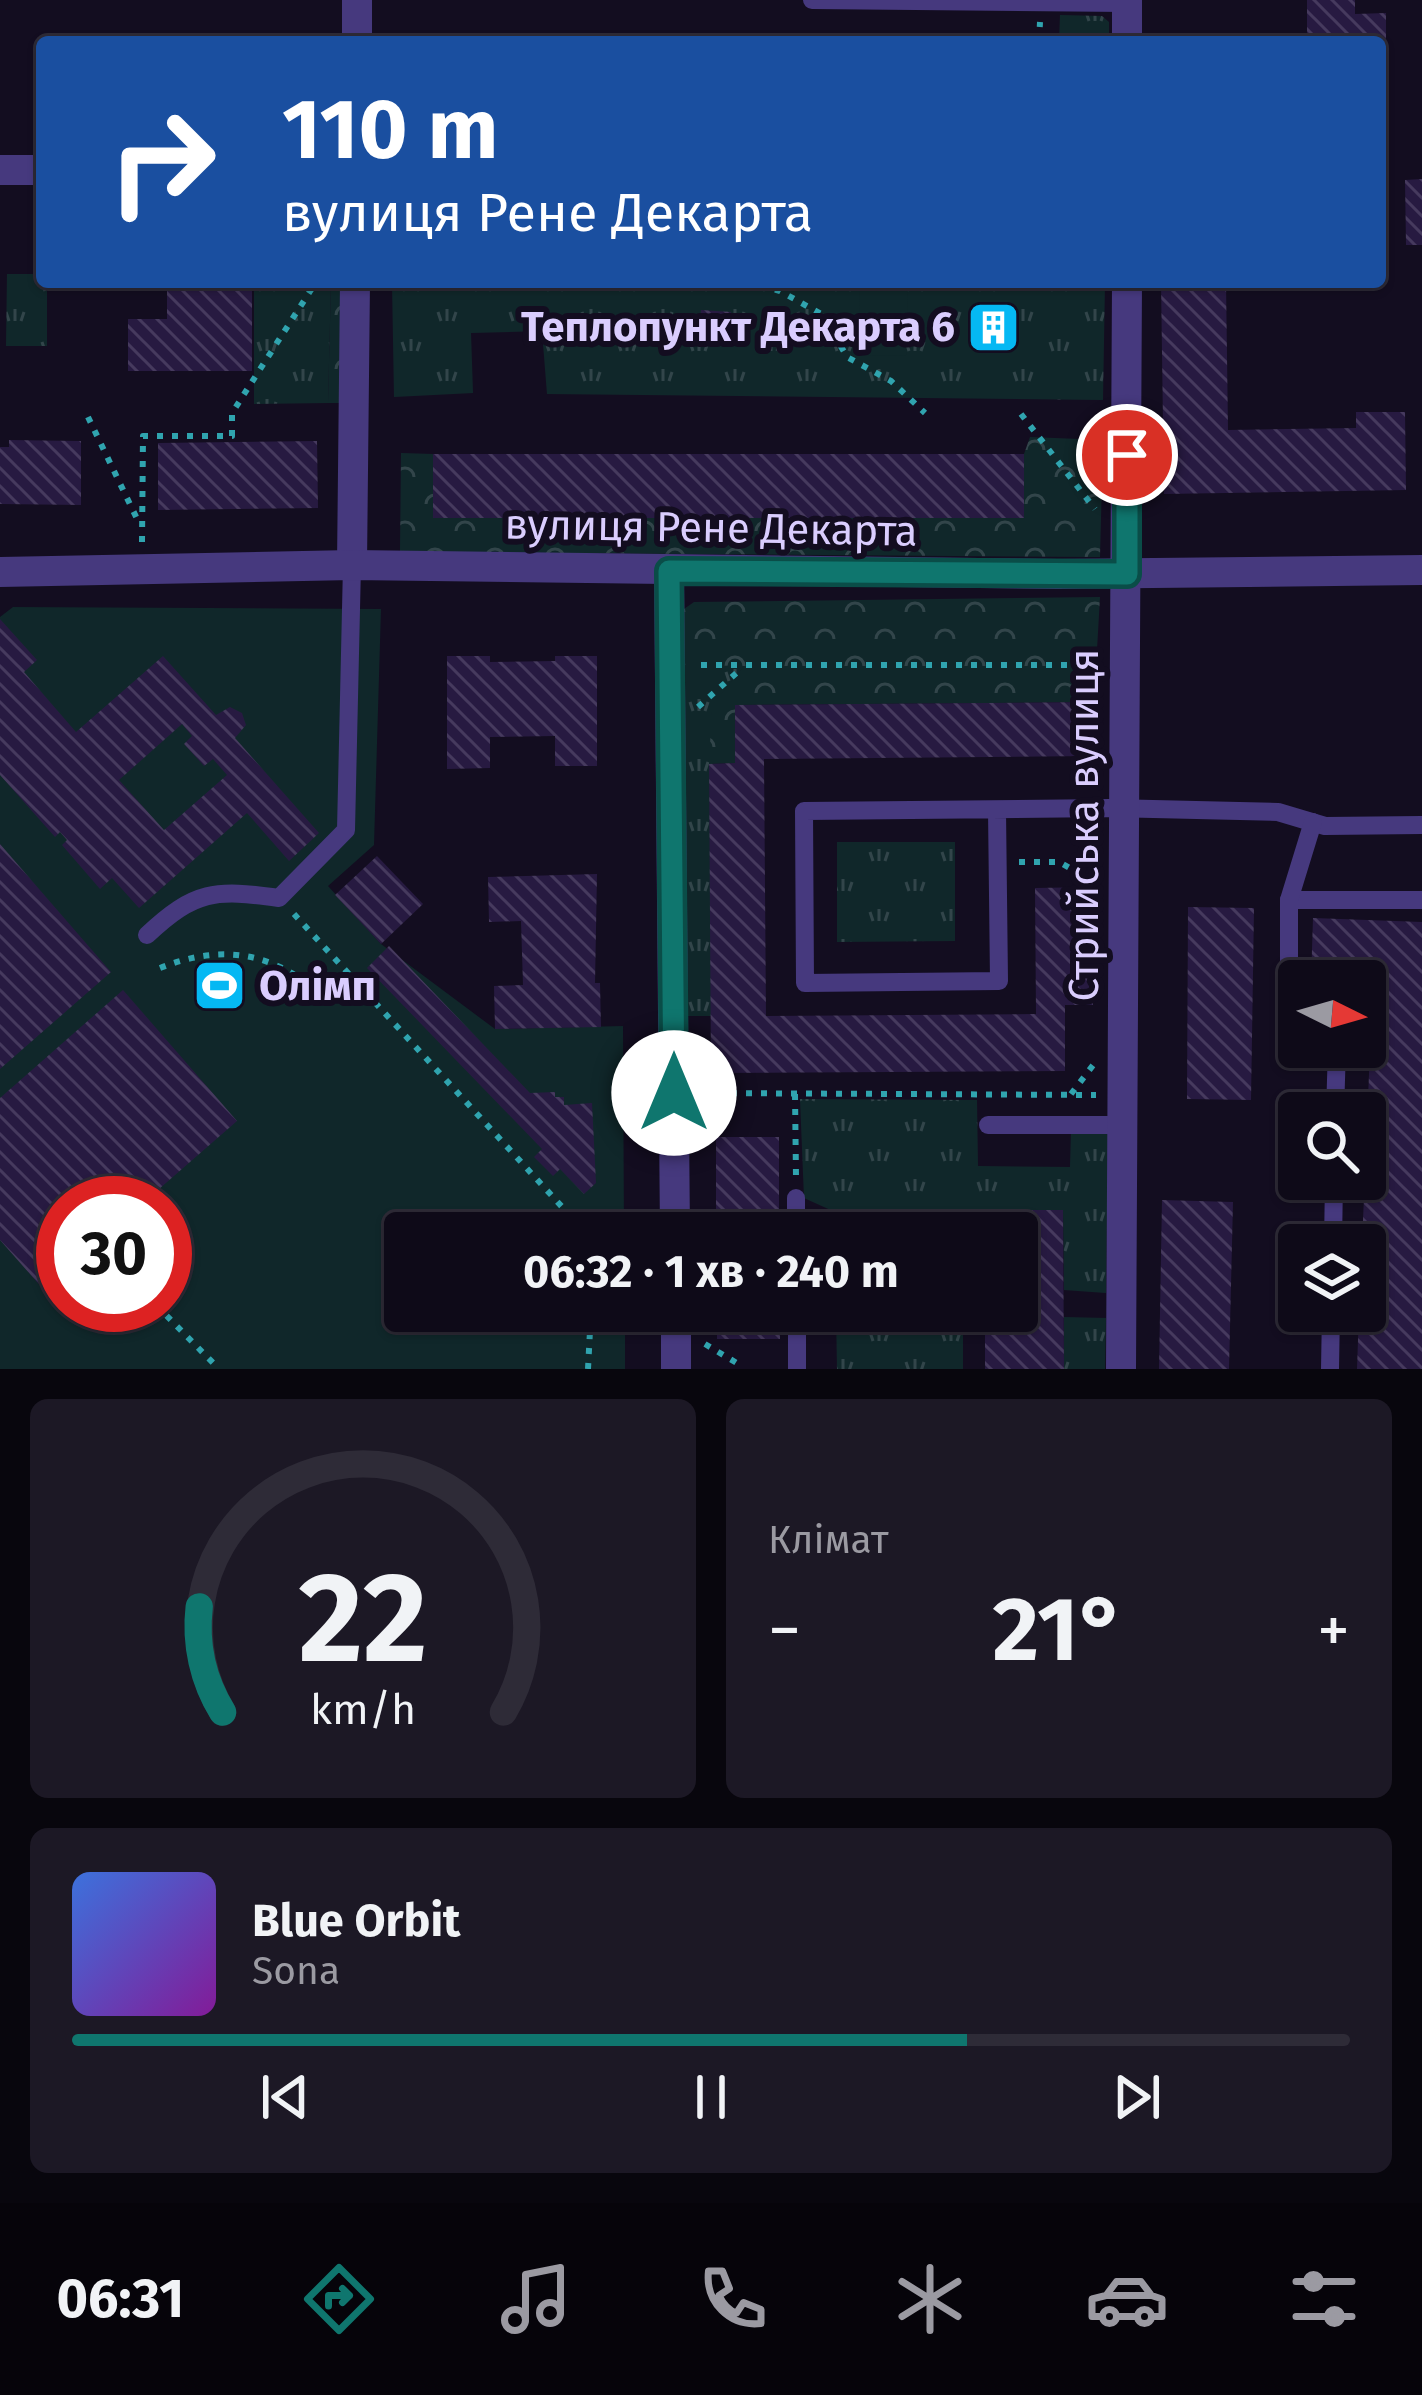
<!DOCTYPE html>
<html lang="uk">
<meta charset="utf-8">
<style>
body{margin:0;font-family:"Fira Sans",sans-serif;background:#1c1825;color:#f1f3f6;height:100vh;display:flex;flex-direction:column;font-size:45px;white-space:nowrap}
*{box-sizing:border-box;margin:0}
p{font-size:39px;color:#9b9aa2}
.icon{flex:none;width:66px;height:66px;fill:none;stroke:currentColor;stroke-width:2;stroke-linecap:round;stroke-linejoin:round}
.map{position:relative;height:1369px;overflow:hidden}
.drawer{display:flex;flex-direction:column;gap:30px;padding:30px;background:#08060d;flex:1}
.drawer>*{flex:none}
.banner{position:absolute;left:36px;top:36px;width:1350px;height:252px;border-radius:12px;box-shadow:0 3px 9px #0004,0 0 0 3px #2e2b37;background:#1a4fa0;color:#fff;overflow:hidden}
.needle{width:78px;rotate:95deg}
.controls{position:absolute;left:1278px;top:960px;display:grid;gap:24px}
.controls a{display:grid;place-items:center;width:108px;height:108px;border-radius:12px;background:#0e0a18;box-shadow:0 3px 9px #0004,0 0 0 3px #2e2b37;font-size:60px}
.speed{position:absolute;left:36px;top:1176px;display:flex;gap:24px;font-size:60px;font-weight:700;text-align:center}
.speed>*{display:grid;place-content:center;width:156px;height:156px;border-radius:50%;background:#0e0a18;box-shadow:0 3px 9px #0004,0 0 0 3px #2e2b37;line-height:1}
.speed .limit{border:18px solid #d22;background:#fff;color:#111}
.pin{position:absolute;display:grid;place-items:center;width:102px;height:102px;color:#fff;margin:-51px;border:6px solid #fff;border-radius:50%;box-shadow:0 3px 12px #0007}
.me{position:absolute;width:132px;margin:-66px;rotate:0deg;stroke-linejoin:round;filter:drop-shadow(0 0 9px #0008)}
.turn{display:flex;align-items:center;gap:42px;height:252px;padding:0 48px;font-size:54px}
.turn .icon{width:156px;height:156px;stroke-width:2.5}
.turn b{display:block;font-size:84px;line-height:102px}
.big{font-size:90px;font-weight:700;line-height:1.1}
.drawer .widget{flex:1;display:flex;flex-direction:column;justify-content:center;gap:18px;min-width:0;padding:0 42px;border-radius:18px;background:#1c1825}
.drawer .dial{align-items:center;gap:0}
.dial svg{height:312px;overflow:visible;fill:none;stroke:#2e2b37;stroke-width:7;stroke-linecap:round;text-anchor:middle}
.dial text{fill:#f1f3f6;stroke:none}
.song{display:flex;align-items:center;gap:36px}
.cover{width:144px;height:144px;border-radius:18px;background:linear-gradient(135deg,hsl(220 70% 55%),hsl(290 70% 35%))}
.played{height:12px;border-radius:6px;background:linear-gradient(90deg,#0f766e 70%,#2e2b37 70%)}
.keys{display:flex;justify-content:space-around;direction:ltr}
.heat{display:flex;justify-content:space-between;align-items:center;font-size:66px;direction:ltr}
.drawer .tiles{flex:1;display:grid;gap:30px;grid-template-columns:1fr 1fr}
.widget:last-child{grid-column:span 2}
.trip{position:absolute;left:384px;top:1212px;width:654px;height:120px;border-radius:12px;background:#0e0a18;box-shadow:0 3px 9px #0004,0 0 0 3px #2e2b37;font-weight:700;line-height:120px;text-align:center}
.menu{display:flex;height:192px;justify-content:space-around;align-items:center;background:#06040a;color:#9b9aa2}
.menu .icon{width:84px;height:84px}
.menu .active{color:#0f766e}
.menu b{font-size:54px;color:#f1f3f6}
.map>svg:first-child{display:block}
.grass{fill:url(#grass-tufts)}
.forest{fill:url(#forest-crowns)}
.garden{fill:#10272a;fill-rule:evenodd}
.building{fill:url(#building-back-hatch);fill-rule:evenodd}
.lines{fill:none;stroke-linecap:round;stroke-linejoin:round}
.path{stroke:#30a4af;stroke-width:6;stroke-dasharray:6 9;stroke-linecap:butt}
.lane{stroke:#46397e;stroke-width:18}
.street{stroke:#46397e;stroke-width:30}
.route-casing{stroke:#0a4d48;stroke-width:30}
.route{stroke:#0f766e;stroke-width:21}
.labels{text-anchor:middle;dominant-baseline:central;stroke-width:12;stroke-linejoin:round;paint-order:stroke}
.poi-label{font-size:42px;font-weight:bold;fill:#dacdfe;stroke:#130d20;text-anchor:end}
.street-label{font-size:42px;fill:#dacdfe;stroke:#130d20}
</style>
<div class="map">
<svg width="1422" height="1369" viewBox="0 0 1422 1369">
<defs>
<pattern id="grass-tufts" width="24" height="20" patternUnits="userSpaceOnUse" patternTransform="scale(3)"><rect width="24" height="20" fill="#10272a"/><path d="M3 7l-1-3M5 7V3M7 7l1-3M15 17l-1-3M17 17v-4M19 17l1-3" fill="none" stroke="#32454a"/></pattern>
<pattern id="forest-crowns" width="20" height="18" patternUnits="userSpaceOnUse" patternTransform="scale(3)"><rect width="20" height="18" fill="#10272a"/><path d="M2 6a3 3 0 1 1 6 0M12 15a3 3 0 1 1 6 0" fill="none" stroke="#32454a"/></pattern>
<pattern id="building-back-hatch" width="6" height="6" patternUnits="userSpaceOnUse" patternTransform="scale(3)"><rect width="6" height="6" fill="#271a41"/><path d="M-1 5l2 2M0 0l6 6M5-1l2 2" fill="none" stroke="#463a5e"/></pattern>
</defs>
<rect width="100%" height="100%" fill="#130d20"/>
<g class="grass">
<polygon points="1060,15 1102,16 1109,22 1109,42 1059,42"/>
<polygon points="7,274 42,274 42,282 47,282 47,346 6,346"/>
<polygon points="254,282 331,282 328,403 254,404"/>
<polygon points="392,282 1105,282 1103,400 547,394 542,331 471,333 473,393 394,397"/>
<polygon points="684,665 745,665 712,706 711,1016 687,1016"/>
<polygon points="837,842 955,842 955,941 837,942"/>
<polygon points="800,1099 977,1100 978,1166 1070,1167 1071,1131 1108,1132 1106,1293 1064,1290 1063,1210 985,1210 967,1218 966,1233 836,1233 835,1212 804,1198"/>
<polygon points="836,1311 963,1311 963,1369 837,1369"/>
<polygon points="1064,1317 1106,1318 1105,1369 1064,1369"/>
</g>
<g class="forest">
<polygon points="331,282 344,282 343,403 328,403"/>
<polygon points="1030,437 1103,440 1100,557 400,552 401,453 433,454 434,518 1024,517 1024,454"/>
<polygon points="1100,597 1094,702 735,705 735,763 709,764 712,705 744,666 684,665 684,609 694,602"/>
</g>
<g class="garden">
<polygon points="860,282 908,282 906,356 858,355"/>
<path d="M 13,607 L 381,609 L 374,845 L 328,886 L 381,944 L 495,1029 L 623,1026 L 624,1233 L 405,1233 L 405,1311 L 625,1311 L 625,1369 L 0,1369 L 0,617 ZM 63,1203 L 165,1203 L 165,1305 L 63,1305 Z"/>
</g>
<g class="building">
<polygon points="1307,0 1355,0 1355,14 1386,13 1386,53 1380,53 1380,42 1307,42"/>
<polygon points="1422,179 1422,245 1406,245 1405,180"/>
<polygon points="167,282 252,282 252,371 128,371 128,319 167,319"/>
<polygon points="1161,282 1226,282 1228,430 1356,428 1356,412 1405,412 1406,490 1164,494"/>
<polygon points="701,310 731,312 730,331 740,332 739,343 699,341"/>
<polygon points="972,314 1017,315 1015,340 971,339"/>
<polygon points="9,440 81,441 81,505 0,504 0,447 9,447"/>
<polygon points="317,441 318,508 158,510 158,443"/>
<rect x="433" y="454" width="591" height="64"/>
<path d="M 0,619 L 37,660 L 24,672 L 76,732 L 163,656 L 216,715 L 230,707 L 242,713 L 246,725 L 235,738 L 319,833 L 289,861 L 247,813 L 139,908 L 112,878 L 100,889 L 62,845 L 67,840 L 60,832 L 55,837 L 0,775 ZM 182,724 L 192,736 L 184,744 L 204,766 L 213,759 L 227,775 L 164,830 L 119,780 Z"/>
<polygon points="447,656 490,656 490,662 555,661 555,656 597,656 597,766 555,766 555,736 490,737 490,768 447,769"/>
<polygon points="1094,702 1094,756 764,759 766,1016 1036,1014 1035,888 1093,887 1093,1005 1065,1005 1065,1071 711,1073 709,764 735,763 735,705"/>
<polygon points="0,844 111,972 0,1069"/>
<polygon points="377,856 423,904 381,944 335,895"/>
<polygon points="597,874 595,983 600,983 601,1027 495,1029 494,986 523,985 521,921 489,922 488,877"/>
<polygon points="1188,907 1254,908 1251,1100 1187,1099"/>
<polygon points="1313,918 1422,922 1422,1369 1357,1369 1359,1311 1365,1311 1362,1245 1372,1001 1365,1001 1365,981 1311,981"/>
<polygon points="389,946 530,1093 555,1092 555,1097 564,1097 564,1105 592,1103 596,1183 584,1194 560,1169 553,1176 534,1157 542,1149 367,968"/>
<polygon points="123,990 237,1121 143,1203 63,1203 63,1273 44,1290 0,1240 0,1098"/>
<rect x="716" y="1137" width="63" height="96"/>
<polygon points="1162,1200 1233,1202 1229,1369 1159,1369"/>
<polygon points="985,1210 1063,1210 1064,1369 985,1369 985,1311 1017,1311 1017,1233 985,1233"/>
<rect x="717" y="1311" width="63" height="28"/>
</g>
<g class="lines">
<g class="path">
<polyline points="1039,42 1040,22"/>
<polyline points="746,282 780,291 823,315 847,357 891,381 925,413"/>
<polyline points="1021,414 1095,509"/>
<polyline points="88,417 140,525"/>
<polyline points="142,542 143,436 232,436 232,413 316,282"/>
<polyline points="701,665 1095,665"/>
<polyline points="698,707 742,668"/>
<polyline points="1019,862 1059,862 1096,883"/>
<polyline points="294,914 586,1233"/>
<path d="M 160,968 C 208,949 253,948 298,977"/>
<polyline points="701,1093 1096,1095"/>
<polyline points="795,1094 796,1177"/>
<polyline points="1071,1094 1094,1064"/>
<polyline points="156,1305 219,1369"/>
<polyline points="705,1344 740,1365 740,1369"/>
<polyline points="588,1369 591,1311"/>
</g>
<g class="lane">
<polyline points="812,0 1127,3"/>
<polyline points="997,810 999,981 805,983 804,811 1110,808 1278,812 1325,826 1422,825"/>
<polyline points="1289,900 1422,900"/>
<path d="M 147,935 C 195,890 215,889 279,898 L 346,830 L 352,565"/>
<polyline points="1299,1030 1289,1029 1289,900 1313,822"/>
<polyline points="1335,1113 1337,1047"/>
<polyline points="988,1125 1123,1125"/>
<polyline points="796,1233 796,1198"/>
<polyline points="1333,1245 1334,1179"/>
<polyline points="797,1311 797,1369"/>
<polyline points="1330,1369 1331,1311"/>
</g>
<g class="street">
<polyline points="1127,0 1127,42"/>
<polyline points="357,42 357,0"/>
<polyline points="0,170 42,170"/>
<polyline points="352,565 355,282"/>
<polyline points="669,571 675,1233"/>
<polyline points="0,572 352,565 1058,574 1422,570"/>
<polyline points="676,1311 676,1369"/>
<polyline points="1121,1369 1127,282"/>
</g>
</g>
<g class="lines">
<defs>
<polyline id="route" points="674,1093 669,571 1127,574 1127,455"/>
</defs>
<use href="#route" class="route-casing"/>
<use href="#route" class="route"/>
</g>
<defs>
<symbol id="building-square" viewBox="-11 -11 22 22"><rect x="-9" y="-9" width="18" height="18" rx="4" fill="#05b8f3" stroke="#130d20"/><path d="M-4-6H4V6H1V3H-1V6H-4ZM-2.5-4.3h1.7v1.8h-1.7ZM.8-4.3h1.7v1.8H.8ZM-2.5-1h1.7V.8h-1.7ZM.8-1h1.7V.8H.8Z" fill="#fff"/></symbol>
<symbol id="stadium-square" viewBox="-11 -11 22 22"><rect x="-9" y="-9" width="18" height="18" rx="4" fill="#05b8f3" stroke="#130d20"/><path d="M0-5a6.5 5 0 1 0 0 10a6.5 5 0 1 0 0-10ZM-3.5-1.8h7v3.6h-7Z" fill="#fff"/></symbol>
</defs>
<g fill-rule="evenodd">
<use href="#building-square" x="964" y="298" width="59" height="59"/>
<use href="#stadium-square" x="190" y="956" width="59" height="59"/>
</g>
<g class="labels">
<g class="poi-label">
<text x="955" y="327">Теплопункт Декарта 6</text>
<text x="259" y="986" text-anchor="start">Олімп</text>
</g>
<g class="street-label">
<text transform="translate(711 528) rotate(1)">вулиця Рене Декарта</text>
<text transform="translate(1084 825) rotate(-90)">Стрийська вулиця</text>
</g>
</g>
</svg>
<div class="controls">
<a><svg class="needle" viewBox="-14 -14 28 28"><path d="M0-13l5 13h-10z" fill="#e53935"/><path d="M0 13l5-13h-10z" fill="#9b9aa2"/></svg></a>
<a><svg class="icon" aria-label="search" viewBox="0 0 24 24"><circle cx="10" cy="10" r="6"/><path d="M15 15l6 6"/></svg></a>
<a><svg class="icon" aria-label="layers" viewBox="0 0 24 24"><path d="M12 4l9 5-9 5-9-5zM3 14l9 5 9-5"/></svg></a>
</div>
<div class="speed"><div class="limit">30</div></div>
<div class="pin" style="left:1127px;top:455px;background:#d93025"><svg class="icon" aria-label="arrive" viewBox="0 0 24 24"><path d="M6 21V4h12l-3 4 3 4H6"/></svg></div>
<svg class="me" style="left:674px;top:1093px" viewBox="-20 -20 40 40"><circle r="19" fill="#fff"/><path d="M0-13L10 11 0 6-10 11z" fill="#0f766e"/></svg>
<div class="trip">06:32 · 1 хв · 240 m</div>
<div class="banner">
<div class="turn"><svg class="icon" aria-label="right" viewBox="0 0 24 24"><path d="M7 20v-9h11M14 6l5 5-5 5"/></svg><div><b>110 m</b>вулиця Рене Декарта</div></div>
</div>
</div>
<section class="drawer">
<div class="tiles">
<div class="widget dial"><svg viewBox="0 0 100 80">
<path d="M14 69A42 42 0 1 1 86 69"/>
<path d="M14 69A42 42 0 0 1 8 42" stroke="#0f766e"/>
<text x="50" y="56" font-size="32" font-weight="700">22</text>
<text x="50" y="72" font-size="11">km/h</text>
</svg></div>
<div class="widget"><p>Клімат</p>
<div class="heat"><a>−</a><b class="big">21°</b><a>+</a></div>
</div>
<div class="widget">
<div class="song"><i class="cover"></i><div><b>Blue Orbit</b><p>Sona</p></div></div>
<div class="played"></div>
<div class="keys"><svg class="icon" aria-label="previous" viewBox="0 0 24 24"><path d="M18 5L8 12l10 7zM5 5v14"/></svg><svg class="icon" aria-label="pause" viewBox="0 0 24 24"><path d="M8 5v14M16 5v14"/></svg><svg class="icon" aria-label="next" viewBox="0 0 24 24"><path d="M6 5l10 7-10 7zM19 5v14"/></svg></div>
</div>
</div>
</section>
<nav class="menu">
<b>06:31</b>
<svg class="icon active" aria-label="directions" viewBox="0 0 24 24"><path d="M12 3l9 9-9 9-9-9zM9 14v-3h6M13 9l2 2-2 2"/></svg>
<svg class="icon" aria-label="music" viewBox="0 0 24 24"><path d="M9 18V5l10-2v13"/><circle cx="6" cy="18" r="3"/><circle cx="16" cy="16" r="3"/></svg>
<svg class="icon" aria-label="phone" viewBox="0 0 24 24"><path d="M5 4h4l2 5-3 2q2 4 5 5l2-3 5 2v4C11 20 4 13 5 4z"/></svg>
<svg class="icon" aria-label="climate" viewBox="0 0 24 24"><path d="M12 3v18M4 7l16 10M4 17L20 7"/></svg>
<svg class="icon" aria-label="car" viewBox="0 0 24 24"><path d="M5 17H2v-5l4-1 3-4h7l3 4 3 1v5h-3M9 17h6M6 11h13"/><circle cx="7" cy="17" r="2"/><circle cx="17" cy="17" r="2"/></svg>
<svg class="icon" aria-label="filters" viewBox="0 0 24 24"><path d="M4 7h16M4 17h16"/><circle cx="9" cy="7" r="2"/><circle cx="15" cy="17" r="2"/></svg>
</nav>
